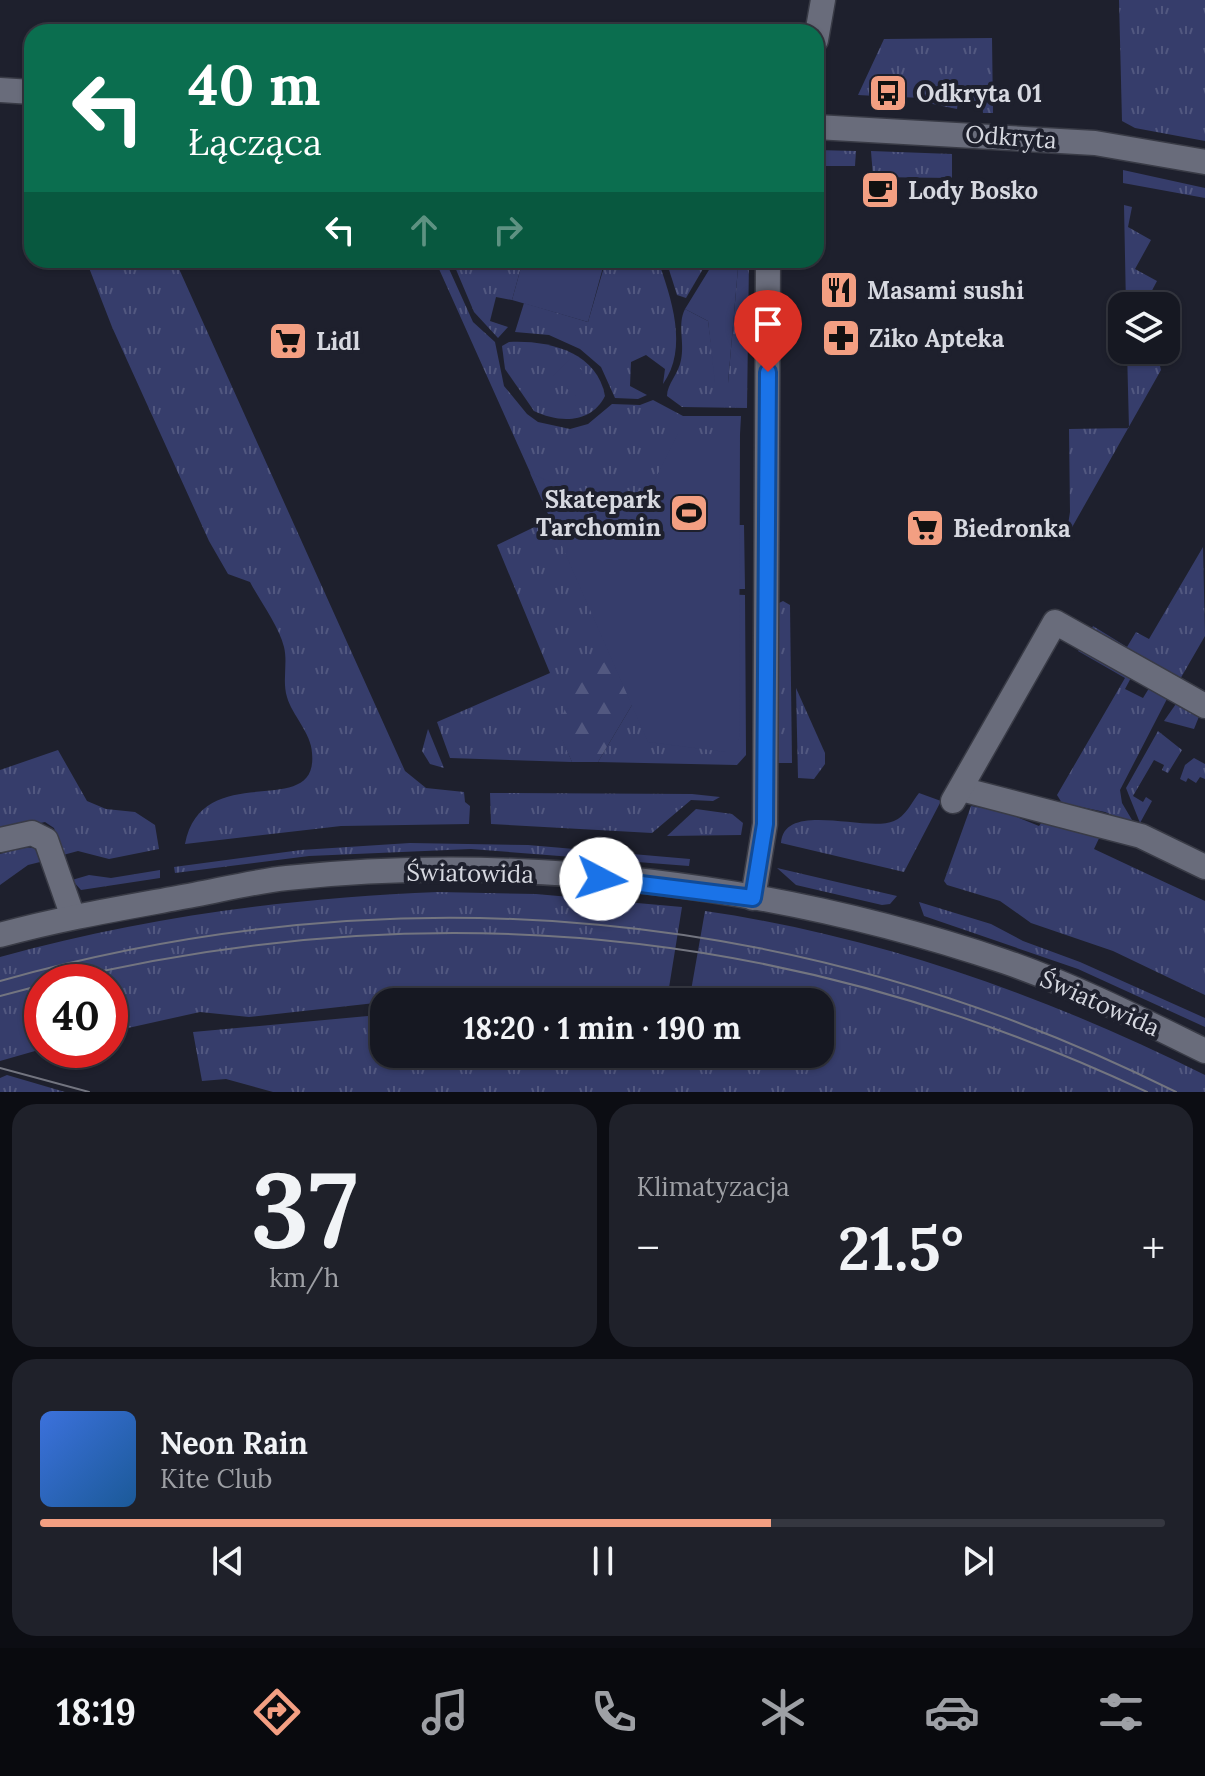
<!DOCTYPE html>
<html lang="pl">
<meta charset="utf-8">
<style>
body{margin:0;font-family:Lora,serif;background:#1f212a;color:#f1f3f6;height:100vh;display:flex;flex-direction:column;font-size:30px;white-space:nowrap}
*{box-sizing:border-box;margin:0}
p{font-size:26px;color:#9ea0a5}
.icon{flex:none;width:44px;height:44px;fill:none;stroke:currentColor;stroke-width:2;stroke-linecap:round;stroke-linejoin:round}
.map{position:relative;height:1092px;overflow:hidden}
.sheet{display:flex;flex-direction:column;gap:12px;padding:12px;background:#0c0d13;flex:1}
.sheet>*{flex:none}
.guide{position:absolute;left:24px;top:24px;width:800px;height:244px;border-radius:24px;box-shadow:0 2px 6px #0004,0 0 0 2px #353740;background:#0b6e4f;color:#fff;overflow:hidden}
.tools{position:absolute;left:1108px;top:292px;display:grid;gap:16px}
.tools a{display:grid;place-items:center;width:72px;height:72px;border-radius:16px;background:#161822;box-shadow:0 2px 6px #0004,0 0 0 2px #353740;font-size:40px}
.speed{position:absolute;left:24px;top:964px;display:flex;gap:16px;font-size:40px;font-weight:700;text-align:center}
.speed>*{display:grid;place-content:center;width:104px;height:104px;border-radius:50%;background:#161822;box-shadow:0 2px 6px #0004,0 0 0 2px #353740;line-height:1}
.speed .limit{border:12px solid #d22;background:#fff;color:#111}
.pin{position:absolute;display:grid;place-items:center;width:68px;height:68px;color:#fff;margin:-82px -34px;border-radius:50% 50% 50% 0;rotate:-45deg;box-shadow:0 0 8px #0007}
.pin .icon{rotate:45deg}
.me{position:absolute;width:88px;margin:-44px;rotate:95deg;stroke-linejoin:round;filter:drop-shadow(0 0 6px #0008)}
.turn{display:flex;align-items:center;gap:28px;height:168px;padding:0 32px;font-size:36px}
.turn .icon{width:104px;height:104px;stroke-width:2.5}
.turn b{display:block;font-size:56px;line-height:68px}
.lanes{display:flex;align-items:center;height:76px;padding:0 32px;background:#0003;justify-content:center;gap:40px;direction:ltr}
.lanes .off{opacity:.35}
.big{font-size:60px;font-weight:700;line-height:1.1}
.sheet .widget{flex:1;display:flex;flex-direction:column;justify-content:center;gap:12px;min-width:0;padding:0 28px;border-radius:24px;background:#1f212a}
.sheet .dial{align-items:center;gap:0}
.dial b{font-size:104px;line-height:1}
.song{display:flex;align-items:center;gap:24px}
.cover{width:96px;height:96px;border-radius:12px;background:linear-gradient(135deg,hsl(220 70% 55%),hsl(210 70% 35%))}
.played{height:8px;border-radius:4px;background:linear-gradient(90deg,#f39f82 65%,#353740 65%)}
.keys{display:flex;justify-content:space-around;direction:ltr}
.heat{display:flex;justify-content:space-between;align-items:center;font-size:44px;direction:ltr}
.sheet .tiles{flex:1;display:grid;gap:12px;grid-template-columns:1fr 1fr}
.widget:last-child{grid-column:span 2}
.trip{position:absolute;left:370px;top:988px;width:464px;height:80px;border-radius:24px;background:#161822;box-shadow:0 2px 6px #0004,0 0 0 2px #353740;font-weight:700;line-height:80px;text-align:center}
.tabs{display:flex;height:128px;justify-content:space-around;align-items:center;background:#090a0e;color:#9ea0a5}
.tabs .icon{width:56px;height:56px}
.tabs .on{color:#f39f82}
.tabs b{font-size:36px;color:#f1f3f6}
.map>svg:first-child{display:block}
.grass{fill:url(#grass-tufts)}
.forest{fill:url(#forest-firs)}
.park{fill:#363d6b}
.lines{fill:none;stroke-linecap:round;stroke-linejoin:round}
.minor-casing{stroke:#393b46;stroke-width:27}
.minor{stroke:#696c7b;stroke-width:24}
.tram{stroke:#737580;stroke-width:2}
.route-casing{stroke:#114b97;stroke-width:20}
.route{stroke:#1a73e8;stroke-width:14}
.labels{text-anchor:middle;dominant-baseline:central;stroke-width:8;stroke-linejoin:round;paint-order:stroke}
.poi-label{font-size:24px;font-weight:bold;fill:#d6d8e0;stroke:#1e202d;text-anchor:start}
.street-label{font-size:24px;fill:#d6d8e0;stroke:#1e202d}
</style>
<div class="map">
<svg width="1205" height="1092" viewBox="0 0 1205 1092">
<defs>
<pattern id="grass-tufts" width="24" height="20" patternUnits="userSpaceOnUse" patternTransform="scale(2)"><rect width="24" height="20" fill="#363d6b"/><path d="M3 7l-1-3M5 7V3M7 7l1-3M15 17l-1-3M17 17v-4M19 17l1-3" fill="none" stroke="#525880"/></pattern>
<pattern id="forest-firs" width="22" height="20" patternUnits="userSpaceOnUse" patternTransform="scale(2)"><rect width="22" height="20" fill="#363d6b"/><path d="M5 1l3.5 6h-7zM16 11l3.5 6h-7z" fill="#525880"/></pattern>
</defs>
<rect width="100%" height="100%" fill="#1e202d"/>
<g class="grass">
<polygon points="1119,0 1205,0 1205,141 1135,128 1122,121"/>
<polygon points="992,38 993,113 983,113 982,101 958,101 957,109 923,102 923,98 899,97 899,89 877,89 876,96 858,95 884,39"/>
<polygon points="816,150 856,151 855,166 816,166"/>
<polygon points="871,151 952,154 952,178 873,177"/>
<polygon points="1123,170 1205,188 1205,198 1123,183"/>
<polygon points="1124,205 1132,207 1128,227 1151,240 1135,269 1157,281 1148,298 1162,306 1126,306"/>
<path d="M 86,260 L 175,260 L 405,771 L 426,788 L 464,792 L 465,802 L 470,806 L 469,824 L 341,826 L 185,844 C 202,756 319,823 312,753 C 311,733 292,715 287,697 C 282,681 288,663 284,647 C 279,626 260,601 250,582 L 228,574 L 209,541 L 112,327 Z"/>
<polygon points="435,260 445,260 473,322 495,342 504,386 527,414 538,422 570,429 588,424 612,404 640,405 653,400 683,416 741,416 740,434 678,434 737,525 744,525 745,589 624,590 745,595 746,755 737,765 598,762 632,705 558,729 572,762 450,758 437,722 550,673 497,545 551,519"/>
<polygon points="452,260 523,260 512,300 496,297 490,321 508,327 498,338 474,312"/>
<path d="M 606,260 L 658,260 C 671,298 689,348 663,384 L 665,369 L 646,355 L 631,362 L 630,386 L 647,395 L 638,399 L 615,398 L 601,367 L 580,349 L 549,335 L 515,332 L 524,303 L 588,322 Z"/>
<polygon points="666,260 707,262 686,298 677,295"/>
<path d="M 735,260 L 749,260 L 747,408 L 682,407 L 667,396 C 667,384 679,373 681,360 C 685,342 677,325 685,309 L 708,321 L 714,365 L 728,383 L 738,268 L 733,267 Z"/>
<path d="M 509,342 C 547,340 597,351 605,396 C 591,424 559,423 534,411 L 505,369 L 502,346 Z"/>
<polygon points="1127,350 1156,350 1161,370 1066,538 1070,512 1069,429 1129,428"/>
<polygon points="1203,547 1205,636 1179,681 1090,632 1093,626 1127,647 1136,632 1149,639"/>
<polygon points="783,601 790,605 792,763 776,763 779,603"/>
<polygon points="1082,646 1133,674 1125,689 1143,698 1151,685 1169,695 1120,790 1122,803 1135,825 1105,812 1062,803 1057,795 1125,678 1078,651"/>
<polygon points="796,688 825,753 825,764 814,779 798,778"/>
<polygon points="1178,701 1200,714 1194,729 1164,721"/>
<polygon points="428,729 444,768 430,764 422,751"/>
<polygon points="1158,731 1182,750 1168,773 1162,770 1164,765 1154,760 1133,796 1143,802 1146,797 1152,801 1140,823 1126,788"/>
<polygon points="58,750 87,801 106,809 135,812 155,825 159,849 109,859 78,851 63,855 54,828 45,822 0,832 0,770"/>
<polygon points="1194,758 1205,764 1205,779 1200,777 1196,783 1188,778 1186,782 1180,779 1185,765"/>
<polygon points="490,793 692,794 720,797 713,801 691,800 652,833 491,824"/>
<path d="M 919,793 L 941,801 L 904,872 L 781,843 C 784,800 867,833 894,821 C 905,817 912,802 919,793 Z"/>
<polygon points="971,806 1002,811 1039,826 1045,818 1102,832 1094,849 1205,901 1205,995 1113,951 1031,923 1000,901 947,885 944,881"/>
<polygon points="696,809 732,814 743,823 741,835 667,836"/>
<polygon points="410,843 528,845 690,859 689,866 471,849 309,856 175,873 174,867 301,850"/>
<polygon points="24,847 34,848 44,861 28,865 0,885 0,854"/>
<polygon points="777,868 897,896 890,904 882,905 796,885"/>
<polygon points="160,870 160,878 81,890 72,880 89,875 111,878"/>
<path d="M 438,892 L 536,894 L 682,907 L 667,1000 L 384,1002 L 249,1017 L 200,1012 L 110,1032 L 110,982 L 42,982 L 42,1049 L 0,1061 L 0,957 C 144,917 289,898 438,892 Z"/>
<polygon points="919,902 991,924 1023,941 1080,962 1205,1018 1205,1027 1078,969 924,916"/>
<path d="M 705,911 C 878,936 1049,997 1205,1075 L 1205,1092 L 273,1092 L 226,1079 L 202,1081 L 193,1032 L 379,1015 L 384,1015 L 384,1054 L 820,1054 L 820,1002 L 689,1002 Z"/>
<polygon points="7,1075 65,1092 0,1092 0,1078"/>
</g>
<polygon class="forest" points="611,656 632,705 598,762 572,762 557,729 572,691"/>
<g class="park">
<polygon points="523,260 605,260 588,322 512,300"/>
<polygon points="712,265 738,268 728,383 715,383 708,321 685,309"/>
<polygon points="570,359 591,379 575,396 553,376"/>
<polygon points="678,434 740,434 739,740 726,752 648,742 530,473 635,519"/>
</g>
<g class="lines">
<defs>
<g id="minor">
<polyline points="816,40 823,0"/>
<polyline points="0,90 32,92"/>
<polyline points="816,127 1095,143 1205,162"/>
<polyline points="961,789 1141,836 1205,867"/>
<polyline points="953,801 1055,622 1205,706"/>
<polyline points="0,840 32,833 46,840 73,917"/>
<polyline points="753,898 765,824 768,260"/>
<path d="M 0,935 C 58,919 117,909 177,898 C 213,892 250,882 287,878 C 526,853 779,885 1006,962 C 1075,986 1140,1019 1205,1051"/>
</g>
</defs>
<use href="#minor" class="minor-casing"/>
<use href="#minor" class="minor"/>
<g class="tram">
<path d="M 0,981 C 400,869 804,906 1176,1092"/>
<path d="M 54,982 C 430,891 796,927 1147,1092"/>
<polyline points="0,996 42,985"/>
<polyline points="0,1068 89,1092"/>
</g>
</g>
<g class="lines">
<defs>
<polyline id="route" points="601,879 753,898 765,824 768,372"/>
</defs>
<use href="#route" class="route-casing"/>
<use href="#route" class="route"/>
</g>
<defs>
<symbol id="bus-square" viewBox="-11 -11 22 22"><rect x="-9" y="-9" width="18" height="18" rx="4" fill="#f39f82" stroke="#1e202d"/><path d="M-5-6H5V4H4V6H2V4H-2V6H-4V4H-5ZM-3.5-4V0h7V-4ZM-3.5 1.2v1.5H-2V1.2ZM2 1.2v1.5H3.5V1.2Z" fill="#111"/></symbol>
<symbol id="cafe-square" viewBox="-11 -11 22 22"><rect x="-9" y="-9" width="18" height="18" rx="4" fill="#f39f82" stroke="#1e202d"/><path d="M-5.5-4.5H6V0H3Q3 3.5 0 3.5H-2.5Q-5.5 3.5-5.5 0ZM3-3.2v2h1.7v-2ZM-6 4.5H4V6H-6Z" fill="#111"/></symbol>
<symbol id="restaurant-square" viewBox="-11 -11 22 22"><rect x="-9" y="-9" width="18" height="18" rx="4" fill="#f39f82" stroke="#1e202d"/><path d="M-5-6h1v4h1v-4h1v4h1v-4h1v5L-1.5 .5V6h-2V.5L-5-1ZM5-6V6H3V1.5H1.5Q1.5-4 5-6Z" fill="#111"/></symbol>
<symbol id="pharmacy-square" viewBox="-11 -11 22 22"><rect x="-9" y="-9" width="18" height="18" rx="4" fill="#f39f82" stroke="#1e202d"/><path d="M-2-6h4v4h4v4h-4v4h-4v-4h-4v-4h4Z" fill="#111"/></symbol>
<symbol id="supermarket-square" viewBox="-11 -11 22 22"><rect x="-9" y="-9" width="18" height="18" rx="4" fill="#f39f82" stroke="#1e202d"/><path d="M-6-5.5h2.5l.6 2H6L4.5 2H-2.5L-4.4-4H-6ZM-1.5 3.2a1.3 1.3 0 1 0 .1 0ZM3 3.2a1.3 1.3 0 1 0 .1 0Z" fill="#111"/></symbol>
<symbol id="stadium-square" viewBox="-11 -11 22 22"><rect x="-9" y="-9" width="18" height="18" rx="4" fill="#f39f82" stroke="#1e202d"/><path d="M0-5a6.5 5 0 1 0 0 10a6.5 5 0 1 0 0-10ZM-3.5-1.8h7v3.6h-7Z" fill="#111"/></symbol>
</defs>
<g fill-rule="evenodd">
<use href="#bus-square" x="866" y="71" width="44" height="44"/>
<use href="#cafe-square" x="858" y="168" width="44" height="44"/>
<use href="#restaurant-square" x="817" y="268" width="44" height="44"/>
<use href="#pharmacy-square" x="819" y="316" width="44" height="44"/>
<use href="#supermarket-square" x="266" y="319" width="44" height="44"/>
<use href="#stadium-square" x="667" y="491" width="44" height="44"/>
<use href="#supermarket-square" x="903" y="506" width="44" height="44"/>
</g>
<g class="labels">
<g class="poi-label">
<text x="916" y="93">Odkryta 01</text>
<text x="908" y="190">Lody Bosko</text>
<text x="867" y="290">Masami sushi</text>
<text x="869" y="338">Ziko Apteka</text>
<text x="316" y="341">Lidl</text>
<text x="661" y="499" text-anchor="end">Skatepark<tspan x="661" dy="28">Tarchomin</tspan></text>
<text x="953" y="528">Biedronka</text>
</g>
<g class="street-label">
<text transform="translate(1011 137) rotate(4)">Odkryta</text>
<text transform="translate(470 873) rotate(1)">Światowida</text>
<text transform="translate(1100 1003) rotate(24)">Światowida</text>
</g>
</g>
</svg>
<div class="tools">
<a><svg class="icon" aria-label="layers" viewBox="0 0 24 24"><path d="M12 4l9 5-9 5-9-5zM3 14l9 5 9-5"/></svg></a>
</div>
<div class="speed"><div class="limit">40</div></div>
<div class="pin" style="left:768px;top:372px;background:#d93025"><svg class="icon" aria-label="arrive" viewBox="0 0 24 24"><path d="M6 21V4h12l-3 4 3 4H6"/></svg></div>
<svg class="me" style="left:601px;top:879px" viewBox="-20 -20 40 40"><circle r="19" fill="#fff"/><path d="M0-13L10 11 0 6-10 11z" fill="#1a73e8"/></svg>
<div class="trip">18:20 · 1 min · 190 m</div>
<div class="guide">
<div class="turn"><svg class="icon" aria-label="left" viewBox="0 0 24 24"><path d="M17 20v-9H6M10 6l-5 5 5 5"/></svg><div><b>40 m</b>Łącząca</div></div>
<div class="lanes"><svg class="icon" aria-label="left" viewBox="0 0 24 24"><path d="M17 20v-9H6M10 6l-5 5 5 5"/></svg><svg class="icon off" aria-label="ahead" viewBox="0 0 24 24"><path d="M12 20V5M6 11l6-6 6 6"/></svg><svg class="icon off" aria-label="right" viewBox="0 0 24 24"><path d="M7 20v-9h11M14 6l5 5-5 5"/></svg></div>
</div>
</div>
<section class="sheet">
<div class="tiles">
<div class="widget dial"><b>37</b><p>km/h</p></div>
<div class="widget"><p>Klimatyzacja</p>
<div class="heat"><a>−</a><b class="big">21.5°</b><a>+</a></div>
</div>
<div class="widget">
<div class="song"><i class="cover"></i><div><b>Neon Rain</b><p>Kite Club</p></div></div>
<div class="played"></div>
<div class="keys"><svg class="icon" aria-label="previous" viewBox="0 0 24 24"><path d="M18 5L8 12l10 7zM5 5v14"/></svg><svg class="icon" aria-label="pause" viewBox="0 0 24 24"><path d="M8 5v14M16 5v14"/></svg><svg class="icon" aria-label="next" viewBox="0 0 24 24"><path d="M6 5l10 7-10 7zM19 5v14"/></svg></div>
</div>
</div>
</section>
<nav class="tabs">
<b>18:19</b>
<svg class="icon on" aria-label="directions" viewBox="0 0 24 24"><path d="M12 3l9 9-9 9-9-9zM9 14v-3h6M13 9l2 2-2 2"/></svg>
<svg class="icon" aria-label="music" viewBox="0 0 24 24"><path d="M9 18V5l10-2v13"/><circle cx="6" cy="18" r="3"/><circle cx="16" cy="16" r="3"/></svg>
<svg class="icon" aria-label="phone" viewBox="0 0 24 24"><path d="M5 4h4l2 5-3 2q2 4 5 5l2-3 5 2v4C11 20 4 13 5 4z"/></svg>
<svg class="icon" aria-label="climate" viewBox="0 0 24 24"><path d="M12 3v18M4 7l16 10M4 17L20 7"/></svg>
<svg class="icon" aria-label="car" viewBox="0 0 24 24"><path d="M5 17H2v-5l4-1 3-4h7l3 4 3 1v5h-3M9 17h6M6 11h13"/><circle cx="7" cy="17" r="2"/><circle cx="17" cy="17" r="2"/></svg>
<svg class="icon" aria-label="filters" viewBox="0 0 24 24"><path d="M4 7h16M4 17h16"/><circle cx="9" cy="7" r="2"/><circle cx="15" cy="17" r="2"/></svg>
</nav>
